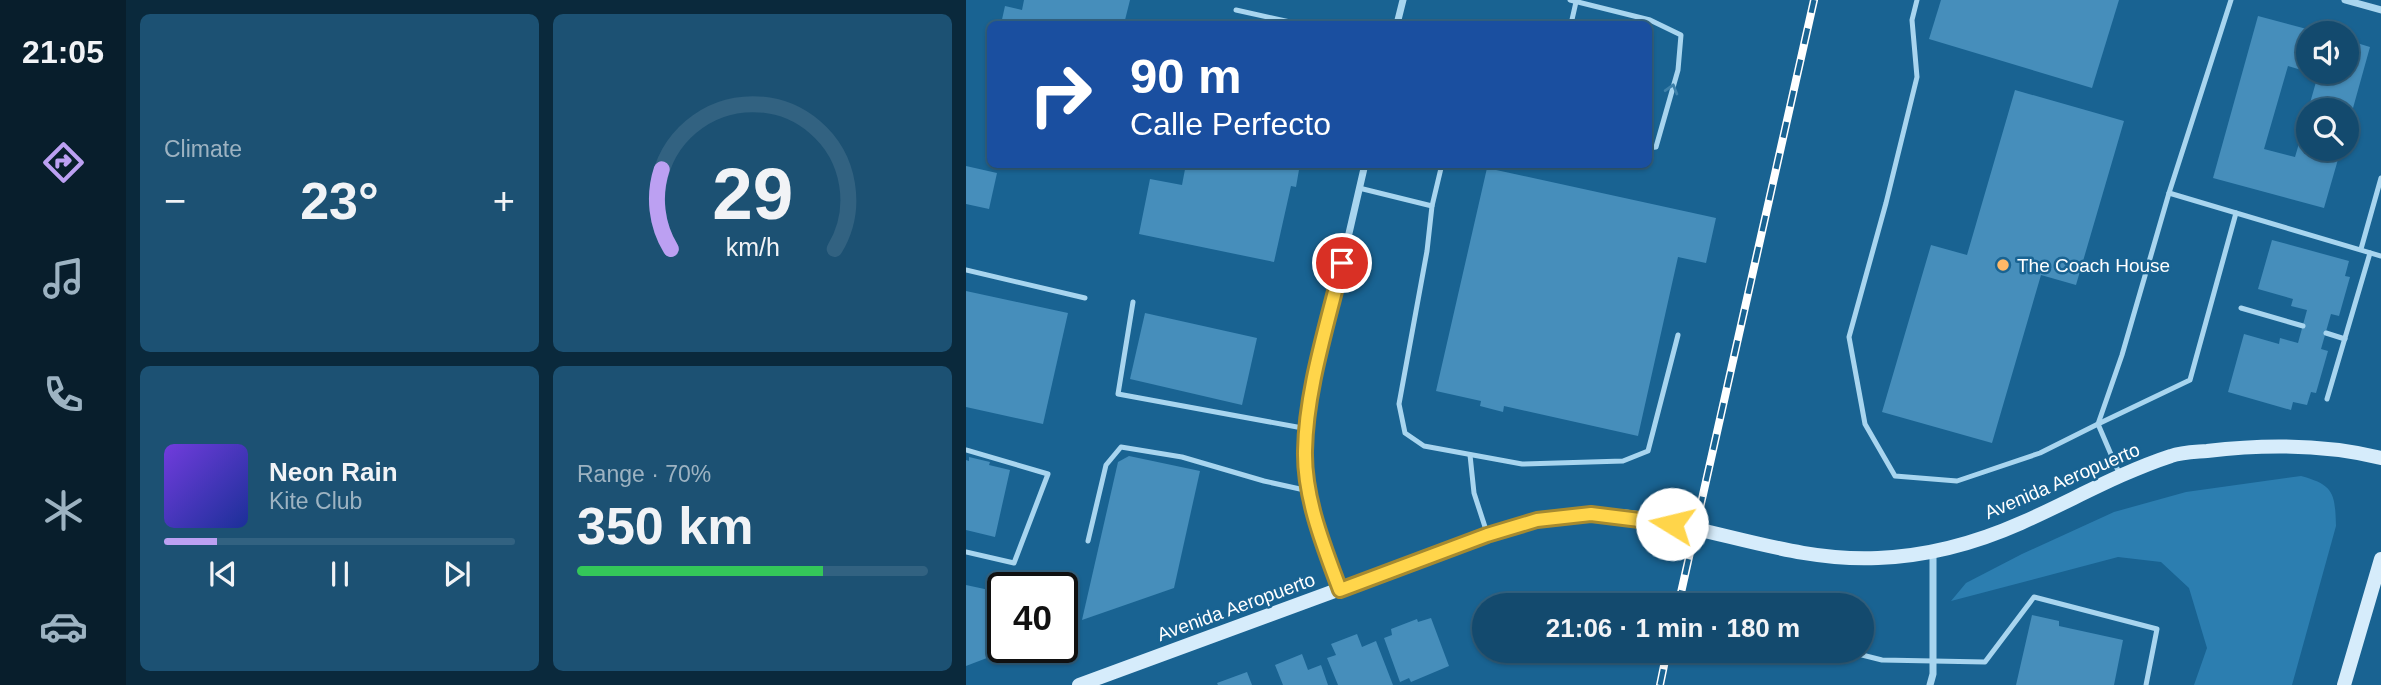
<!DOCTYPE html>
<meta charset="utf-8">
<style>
body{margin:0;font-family:Arial,sans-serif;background:#1c5173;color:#f1f3f6;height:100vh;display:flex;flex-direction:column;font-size:26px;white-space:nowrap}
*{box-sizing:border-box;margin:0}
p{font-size:23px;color:#9db3c2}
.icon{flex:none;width:38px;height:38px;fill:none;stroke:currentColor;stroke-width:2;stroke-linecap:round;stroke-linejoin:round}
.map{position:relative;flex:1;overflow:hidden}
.side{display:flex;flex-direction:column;gap:14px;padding:14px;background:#0a293c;width:840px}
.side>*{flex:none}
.hud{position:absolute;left:21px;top:21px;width:665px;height:147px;border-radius:10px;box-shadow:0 2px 5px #0004,0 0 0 2px #326281;background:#1a4fa0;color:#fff;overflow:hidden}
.buttons{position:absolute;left:1330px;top:21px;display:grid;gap:14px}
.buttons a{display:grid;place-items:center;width:63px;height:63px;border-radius:50%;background:#134a6e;box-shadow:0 2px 5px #0004,0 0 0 2px #326281;font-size:35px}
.speed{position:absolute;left:21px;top:572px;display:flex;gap:14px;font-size:35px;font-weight:700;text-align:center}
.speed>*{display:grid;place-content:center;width:91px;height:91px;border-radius:50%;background:#134a6e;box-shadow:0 2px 5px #0004,0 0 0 2px #326281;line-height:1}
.speed .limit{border:4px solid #111;border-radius:10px;background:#fff;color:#111}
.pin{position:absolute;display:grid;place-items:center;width:60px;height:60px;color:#fff;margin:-30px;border:4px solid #fff;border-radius:50%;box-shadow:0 2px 7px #0007}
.me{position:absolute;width:77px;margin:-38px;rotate:279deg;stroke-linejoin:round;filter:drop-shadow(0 0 5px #0008)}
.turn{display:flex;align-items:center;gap:24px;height:147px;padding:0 28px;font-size:32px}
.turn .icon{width:91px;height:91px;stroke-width:2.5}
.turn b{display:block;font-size:49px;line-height:60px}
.big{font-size:52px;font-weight:700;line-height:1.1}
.side .widget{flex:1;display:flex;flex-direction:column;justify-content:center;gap:10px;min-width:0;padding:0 24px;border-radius:10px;background:#1c5173}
.side .dial{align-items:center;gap:0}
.dial svg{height:182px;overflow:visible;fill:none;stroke:#326281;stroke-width:7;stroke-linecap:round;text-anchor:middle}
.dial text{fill:#f1f3f6;stroke:none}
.song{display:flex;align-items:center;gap:21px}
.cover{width:84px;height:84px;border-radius:10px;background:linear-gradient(135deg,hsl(260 70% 55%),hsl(230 70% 35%))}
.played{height:7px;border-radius:4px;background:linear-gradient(90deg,#bca0f2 15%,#326281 15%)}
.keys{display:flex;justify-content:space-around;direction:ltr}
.heat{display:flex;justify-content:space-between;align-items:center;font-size:38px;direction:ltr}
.charge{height:10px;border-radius:5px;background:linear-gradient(90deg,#34c759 70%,#326281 0)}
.side .tiles{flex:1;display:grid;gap:14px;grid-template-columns:repeat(2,1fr)}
.trip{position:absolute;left:506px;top:593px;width:402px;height:70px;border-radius:35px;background:#134a6e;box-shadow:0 2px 5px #0004,0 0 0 2px #326281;font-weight:700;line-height:70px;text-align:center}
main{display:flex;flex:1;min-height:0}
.tab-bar{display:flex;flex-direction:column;width:126px;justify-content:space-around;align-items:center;background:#081e2c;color:#9db3c2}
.tab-bar .icon{width:49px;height:49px}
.tab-bar .selected{color:#bca0f2}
.tab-bar b{font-size:32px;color:#f1f3f6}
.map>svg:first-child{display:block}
.green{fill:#2c7eb0}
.building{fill:#468ebb}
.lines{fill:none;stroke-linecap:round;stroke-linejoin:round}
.lane{stroke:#a8d5ef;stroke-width:5}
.street{stroke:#a8d5ef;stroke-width:7}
.secondary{stroke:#d6ecfb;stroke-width:14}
.rail-casing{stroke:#fff;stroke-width:8}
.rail{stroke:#196392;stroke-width:5;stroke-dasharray:16;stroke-linecap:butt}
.oneway{stroke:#3d80a9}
.route-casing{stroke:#a68a30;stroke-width:18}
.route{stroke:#ffd54a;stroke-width:12}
.poi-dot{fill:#ffb867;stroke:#196392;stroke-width:2.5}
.labels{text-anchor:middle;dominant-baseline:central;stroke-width:5;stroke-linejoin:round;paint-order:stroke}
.poi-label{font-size:19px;fill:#fff;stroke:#196392;text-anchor:start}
.street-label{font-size:19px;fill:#fff;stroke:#196392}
</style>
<main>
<nav class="tab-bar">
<b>21:05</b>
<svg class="icon selected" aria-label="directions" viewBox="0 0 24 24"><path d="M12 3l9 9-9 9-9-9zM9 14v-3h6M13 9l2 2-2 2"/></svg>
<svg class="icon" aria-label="music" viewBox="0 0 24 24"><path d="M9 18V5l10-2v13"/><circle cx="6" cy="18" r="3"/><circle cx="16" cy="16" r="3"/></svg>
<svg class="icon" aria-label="phone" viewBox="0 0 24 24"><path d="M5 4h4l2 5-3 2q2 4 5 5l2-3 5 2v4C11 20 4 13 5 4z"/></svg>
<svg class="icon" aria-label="climate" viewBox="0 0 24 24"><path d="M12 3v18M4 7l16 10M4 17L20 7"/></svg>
<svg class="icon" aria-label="car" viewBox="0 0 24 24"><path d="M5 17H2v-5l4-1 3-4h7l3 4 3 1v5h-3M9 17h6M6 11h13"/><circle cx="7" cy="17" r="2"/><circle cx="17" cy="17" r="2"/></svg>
</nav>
<section class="side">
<div class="tiles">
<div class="widget"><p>Climate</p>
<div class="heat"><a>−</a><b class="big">23°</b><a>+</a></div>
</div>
<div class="widget dial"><svg viewBox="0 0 100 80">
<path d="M14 69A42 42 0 1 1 86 69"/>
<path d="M14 69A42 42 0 0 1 10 34" stroke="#bca0f2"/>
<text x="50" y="56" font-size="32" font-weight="700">29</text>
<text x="50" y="72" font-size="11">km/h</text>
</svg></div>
<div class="widget">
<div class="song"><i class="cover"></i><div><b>Neon Rain</b><p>Kite Club</p></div></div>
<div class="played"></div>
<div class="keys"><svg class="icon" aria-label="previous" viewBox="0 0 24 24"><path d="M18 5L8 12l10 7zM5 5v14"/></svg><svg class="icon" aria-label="pause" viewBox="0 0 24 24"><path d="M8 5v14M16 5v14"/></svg><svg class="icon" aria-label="next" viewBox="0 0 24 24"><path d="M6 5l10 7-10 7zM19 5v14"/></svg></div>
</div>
<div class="widget"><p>Range · 70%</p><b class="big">350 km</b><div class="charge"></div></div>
</div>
</section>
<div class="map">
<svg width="1415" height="685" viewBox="0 0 1415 685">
<rect width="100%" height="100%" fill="#196392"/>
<path class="green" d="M 1335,476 C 1368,485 1369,493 1370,526 L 1326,685 L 1228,685 L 1241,648 L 1223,588 L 1195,562 L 1152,557 L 985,601 L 1000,583 L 1056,554 L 1148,512 L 1220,492 Z"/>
<g class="building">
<polygon points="58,0 164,0 158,24 35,24 39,6 56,10"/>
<polygon points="975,0 1153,0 1126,88 963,39"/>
<polygon points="1292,16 1352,32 1342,33 1342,72 1322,66 1298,149 1329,157 1342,113 1342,149 1375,149 1358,208 1247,178"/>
<polygon points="1381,40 1404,47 1382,126 1381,110 1342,110 1352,75 1345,72 1381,72"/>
<polygon points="1049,90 1158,121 1110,285 1075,275 1026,443 916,412 965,245 1001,255"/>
<polygon points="220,164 334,164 330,187 325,186 308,262 173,234 184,179 216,185"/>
<polygon points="0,166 31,173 23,209 0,204"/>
<polygon points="521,168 750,218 740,263 712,257 672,436 538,406 537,412 514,406 515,401 470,391"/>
<polygon points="1306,240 1383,261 1379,276 1384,277 1373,316 1365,314 1355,349 1362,351 1350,393 1345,392 1341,405 1327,402 1325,410 1262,392 1278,334 1313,344 1314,338 1332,343 1341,310 1325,306 1327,299 1292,289"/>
<polygon points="0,291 102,313 77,424 0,407"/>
<polygon points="179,313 291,338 276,405 164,379"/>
<polygon points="163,456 234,471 208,588 116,620 152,462"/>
<polygon points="3,457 24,462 23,465 44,470 29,537 0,530 0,460 3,461"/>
<polygon points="0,585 37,593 37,648 47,648 0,666"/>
<polygon points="1066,615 1093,621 1093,626 1157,640 1148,685 1050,685"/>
<polygon points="465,618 483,666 445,682 443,678 434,682 418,638 426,635 425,629 451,619 452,622"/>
<polygon points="391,634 396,647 410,641 427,685 372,685 361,658 370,655 365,644"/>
<polygon points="336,654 342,670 355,665 362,685 317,685 309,665"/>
<polygon points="281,672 286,685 252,685 251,683"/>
</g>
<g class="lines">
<g class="lane">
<polyline points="604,0 684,20 715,35 712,70 690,147 682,148"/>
<polyline points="951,0 946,20 951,77 920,203 883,337 899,424 929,476 991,481 1074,453 1132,424 1156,355 1203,193"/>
<polyline points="1265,0 1203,193 1415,256"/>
<polyline points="270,10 333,24"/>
<polyline points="605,24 610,2"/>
<polyline points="393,188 466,206 461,251 433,404 439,433 458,446 556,464 657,461 682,451 712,335"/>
<polyline points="466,206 476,164"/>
<polyline points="1395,249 1415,178"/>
<polyline points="0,270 119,298"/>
<polyline points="167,302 152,394 342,429"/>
<polyline points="1275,308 1337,326"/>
<polyline points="1360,333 1379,339"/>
<polyline points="1361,399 1404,253"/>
<polyline points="0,450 82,474 48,563 0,552"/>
<polyline points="504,455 508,493 521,533"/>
<polyline points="1153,473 1132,424 1224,380 1270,213"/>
<polyline points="122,541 140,465 155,447 216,457 298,481 343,491"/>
<polyline points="880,651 916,660 1019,662 1068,597 1191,629 1180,685"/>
</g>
<g class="street">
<polyline points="1379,0 1415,10"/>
<polyline points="431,24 437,0"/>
<polyline points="374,590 343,491 339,451 342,411 399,164"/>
<polyline points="964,685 967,674 967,553"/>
</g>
<g class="secondary">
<path d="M 113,685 L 521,535 C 555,525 589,515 625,515 C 723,514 814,563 912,558 C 961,556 1010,543 1055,523 C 1105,501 1153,473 1205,456 C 1216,452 1230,452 1241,451 C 1300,444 1358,444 1415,458"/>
<polyline points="1378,685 1415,559"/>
</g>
<defs>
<g id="rail">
<polyline points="712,606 848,0"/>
<polyline points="694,685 701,651"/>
</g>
</defs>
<use href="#rail" class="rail-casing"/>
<use href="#rail" class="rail"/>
</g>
<defs><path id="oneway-chevron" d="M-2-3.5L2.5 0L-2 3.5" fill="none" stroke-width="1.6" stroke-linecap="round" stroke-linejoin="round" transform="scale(1.75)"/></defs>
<use class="oneway" href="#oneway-chevron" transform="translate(706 89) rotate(-74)"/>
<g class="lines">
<defs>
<path id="route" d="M 376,263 C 362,323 340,389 339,451 C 338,498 358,547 374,590 L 521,535 L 571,520 L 625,514 L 706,524"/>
</defs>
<use href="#route" class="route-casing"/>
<use href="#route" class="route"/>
</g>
<circle class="poi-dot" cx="1037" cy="265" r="7"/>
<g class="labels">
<g class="poi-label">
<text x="1051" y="265">The Coach House</text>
</g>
<g class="street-label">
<text transform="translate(1096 481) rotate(-23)">Avenida Aeropuerto</text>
<text transform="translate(270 607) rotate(-20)">Avenida Aeropuerto</text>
</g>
</g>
</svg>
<div class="buttons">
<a><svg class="icon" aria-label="sound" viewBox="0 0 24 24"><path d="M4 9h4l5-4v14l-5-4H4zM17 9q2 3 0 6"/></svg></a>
<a><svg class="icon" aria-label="search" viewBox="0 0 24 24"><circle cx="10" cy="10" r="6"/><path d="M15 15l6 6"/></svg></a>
</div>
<div class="speed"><div class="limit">40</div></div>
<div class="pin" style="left:376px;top:263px;background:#d93025"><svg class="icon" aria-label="arrive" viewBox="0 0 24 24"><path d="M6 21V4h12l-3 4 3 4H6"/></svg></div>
<svg class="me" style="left:706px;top:524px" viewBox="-20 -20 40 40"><circle r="19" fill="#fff"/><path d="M0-13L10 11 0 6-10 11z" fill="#ffd54a"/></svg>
<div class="trip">21:06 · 1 min · 180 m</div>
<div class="hud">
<div class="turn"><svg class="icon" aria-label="right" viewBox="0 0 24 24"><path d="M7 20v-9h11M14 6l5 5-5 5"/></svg><div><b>90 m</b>Calle Perfecto</div></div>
</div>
</div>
</main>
